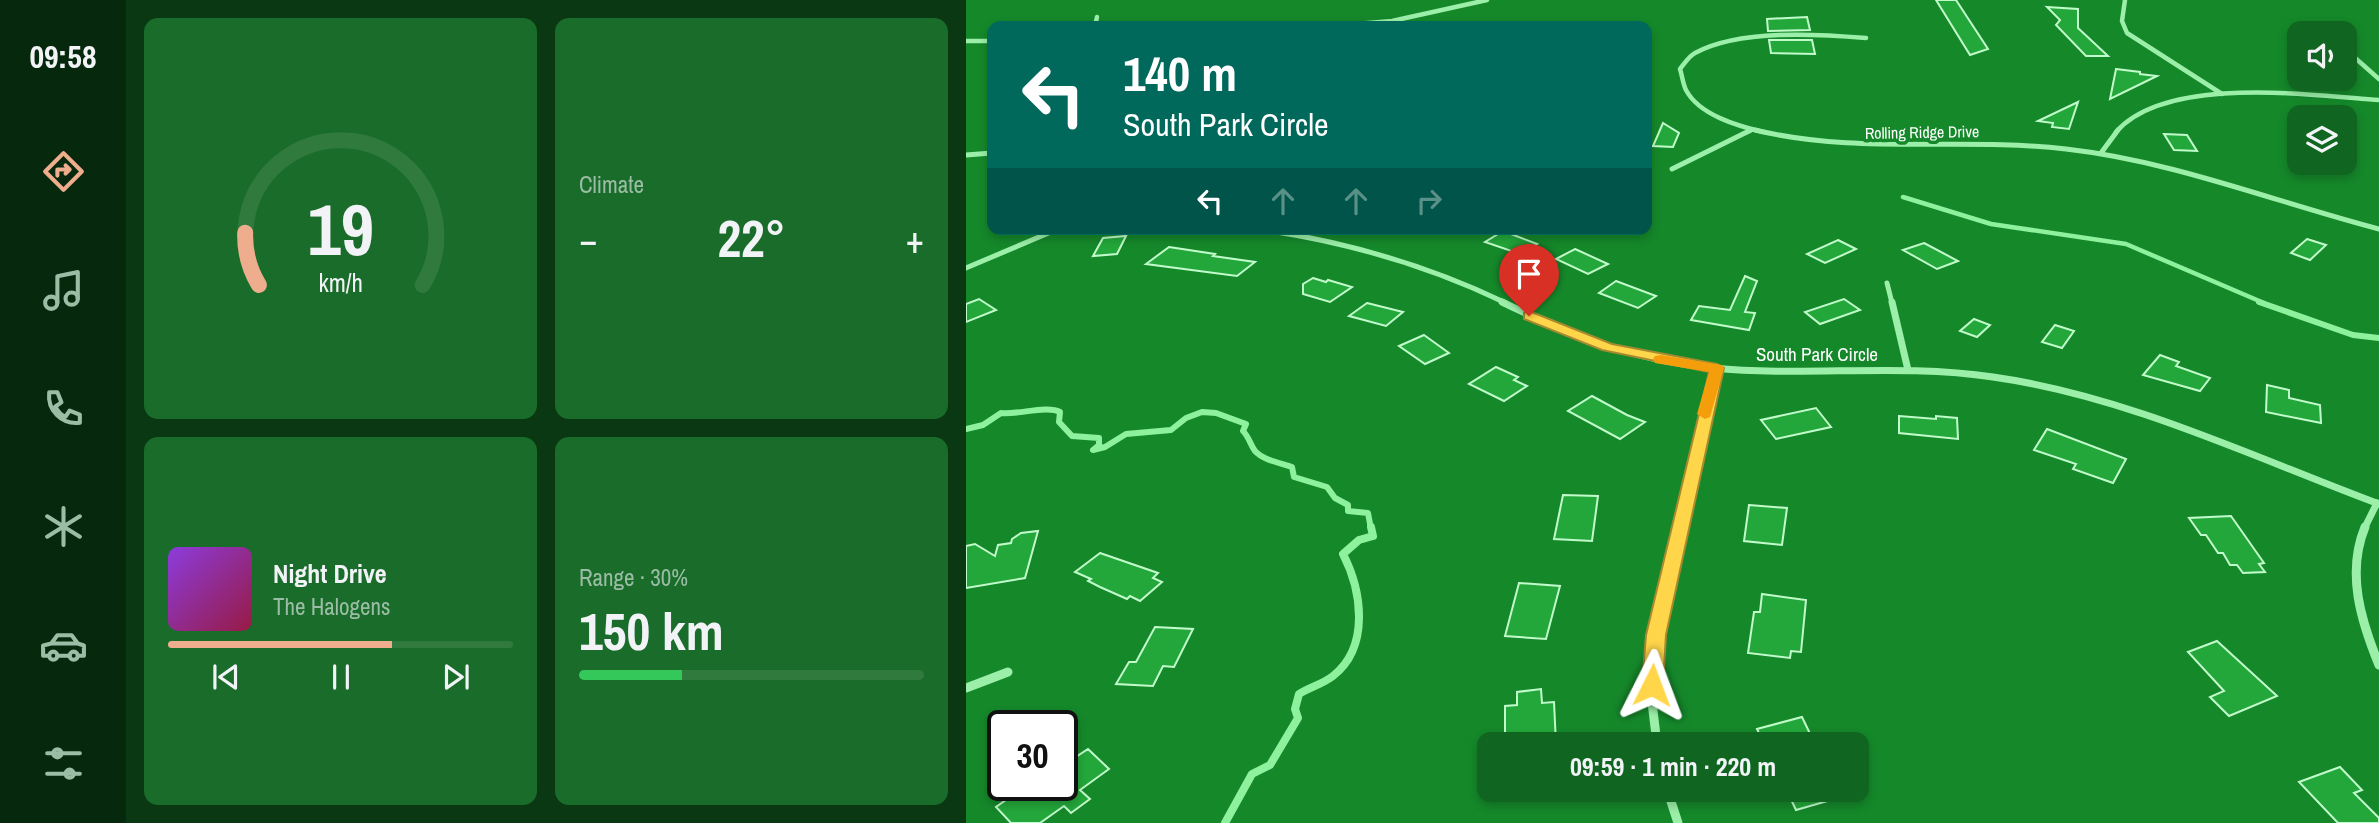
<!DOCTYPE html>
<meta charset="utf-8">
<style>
body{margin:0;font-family:"Archivo Narrow",sans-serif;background:#196c29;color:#f1f3f6;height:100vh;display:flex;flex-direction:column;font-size:26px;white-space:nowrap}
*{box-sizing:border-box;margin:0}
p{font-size:23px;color:#9cbda5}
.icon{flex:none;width:38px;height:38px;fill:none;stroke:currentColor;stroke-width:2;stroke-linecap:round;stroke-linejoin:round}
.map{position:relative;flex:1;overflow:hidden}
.drawer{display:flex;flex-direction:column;gap:18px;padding:18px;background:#093812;width:840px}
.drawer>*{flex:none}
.hud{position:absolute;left:21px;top:21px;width:665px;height:214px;border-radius:14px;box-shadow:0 4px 10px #0003;background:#00695c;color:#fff;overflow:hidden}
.tools{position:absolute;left:1321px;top:21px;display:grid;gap:14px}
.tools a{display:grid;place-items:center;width:70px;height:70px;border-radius:14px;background:#106620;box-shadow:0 4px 10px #0003;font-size:35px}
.speed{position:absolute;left:21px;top:710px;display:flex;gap:14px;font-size:35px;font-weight:700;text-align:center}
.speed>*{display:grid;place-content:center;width:91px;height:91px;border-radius:50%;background:#106620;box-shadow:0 4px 10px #0003;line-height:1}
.speed .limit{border:4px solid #111;border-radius:10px;background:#fff;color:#111}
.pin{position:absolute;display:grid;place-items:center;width:60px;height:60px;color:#fff;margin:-72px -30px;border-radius:50% 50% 50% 0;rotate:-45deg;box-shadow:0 0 7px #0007}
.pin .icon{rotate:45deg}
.me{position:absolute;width:77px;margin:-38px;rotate:3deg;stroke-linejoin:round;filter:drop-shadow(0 0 5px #0008)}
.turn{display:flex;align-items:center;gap:24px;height:147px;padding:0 21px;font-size:32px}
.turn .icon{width:91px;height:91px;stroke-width:2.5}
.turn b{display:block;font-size:49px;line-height:60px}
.lanes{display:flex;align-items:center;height:66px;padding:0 21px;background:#0003;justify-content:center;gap:35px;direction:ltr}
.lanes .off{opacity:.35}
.big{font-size:52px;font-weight:800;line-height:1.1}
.drawer .card{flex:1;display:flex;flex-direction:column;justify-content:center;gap:10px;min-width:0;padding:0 24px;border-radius:14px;background:#196c29}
.drawer .dial{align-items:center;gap:0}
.dial svg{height:182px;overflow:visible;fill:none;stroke:#307a3e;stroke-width:7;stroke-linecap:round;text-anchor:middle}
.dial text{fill:#f1f3f6;stroke:none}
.song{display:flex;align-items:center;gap:21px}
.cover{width:84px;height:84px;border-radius:10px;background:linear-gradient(135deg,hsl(270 70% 55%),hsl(340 70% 35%))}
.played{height:7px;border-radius:4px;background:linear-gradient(90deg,#eead8d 65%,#307a3e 65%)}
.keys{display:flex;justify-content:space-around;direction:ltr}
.heat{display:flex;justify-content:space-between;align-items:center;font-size:38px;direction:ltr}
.charge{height:10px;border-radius:5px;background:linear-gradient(90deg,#34c759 30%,#307a3e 0)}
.drawer .tiles{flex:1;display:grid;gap:18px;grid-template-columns:repeat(2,1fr)}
.trip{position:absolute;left:511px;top:732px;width:392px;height:70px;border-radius:14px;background:#106620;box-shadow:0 4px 10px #0003;font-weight:800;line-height:70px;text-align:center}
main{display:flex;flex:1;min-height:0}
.tabs{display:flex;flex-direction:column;width:126px;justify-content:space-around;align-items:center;background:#06290d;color:#9cbda5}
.tabs .icon{width:49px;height:49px}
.tabs .selected{color:#eead8d}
.tabs b{font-size:32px;color:#f1f3f6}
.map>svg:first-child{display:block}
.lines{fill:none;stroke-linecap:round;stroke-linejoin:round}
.stream-far2{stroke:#8ef19d;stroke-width:4.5}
.stream-far1{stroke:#8ef19d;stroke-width:6}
.stream{stroke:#8ef19d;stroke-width:8}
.building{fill:#23a73a;stroke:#c2fbcb;stroke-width:2}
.street-far3{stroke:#9cefa9;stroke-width:4.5}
.street-far2{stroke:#9cefa9;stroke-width:5}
.street-far1{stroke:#9cefa9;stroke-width:7}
.street{stroke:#9cefa9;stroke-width:9}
.route{fill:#ffd54a;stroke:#a68a30;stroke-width:2}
.slow{fill:#f59e0b}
.labels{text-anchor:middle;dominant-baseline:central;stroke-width:7;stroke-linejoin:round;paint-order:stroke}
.far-street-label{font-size:16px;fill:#fff;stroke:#15882a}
.street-label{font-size:19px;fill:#fff;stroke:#15882a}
</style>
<main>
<nav class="tabs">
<b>09:58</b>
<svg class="icon selected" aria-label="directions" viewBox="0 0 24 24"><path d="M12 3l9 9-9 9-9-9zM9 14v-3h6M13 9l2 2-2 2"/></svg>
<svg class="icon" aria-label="music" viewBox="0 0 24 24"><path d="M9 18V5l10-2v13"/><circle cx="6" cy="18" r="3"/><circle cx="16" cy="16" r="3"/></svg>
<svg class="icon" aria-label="phone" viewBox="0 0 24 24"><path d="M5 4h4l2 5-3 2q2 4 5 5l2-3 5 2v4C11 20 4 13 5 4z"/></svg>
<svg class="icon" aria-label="climate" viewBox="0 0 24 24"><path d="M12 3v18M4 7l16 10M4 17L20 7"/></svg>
<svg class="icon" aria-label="car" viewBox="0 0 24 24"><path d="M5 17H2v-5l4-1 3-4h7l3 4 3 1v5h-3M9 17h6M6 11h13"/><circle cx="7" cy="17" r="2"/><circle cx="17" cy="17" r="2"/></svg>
<svg class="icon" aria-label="filters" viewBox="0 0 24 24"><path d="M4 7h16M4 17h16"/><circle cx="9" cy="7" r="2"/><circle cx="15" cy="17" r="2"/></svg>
</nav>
<section class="drawer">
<div class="tiles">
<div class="card dial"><svg viewBox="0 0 100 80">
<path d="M14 69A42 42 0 1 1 86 69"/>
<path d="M14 69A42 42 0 0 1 8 46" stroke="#eead8d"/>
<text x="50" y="56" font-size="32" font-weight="700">19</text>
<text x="50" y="72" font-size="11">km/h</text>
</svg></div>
<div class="card"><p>Climate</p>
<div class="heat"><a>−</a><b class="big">22°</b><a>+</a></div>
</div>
<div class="card">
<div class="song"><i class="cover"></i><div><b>Night Drive</b><p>The Halogens</p></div></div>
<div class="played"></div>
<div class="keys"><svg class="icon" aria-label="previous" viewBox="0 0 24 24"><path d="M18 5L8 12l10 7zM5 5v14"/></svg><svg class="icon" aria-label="pause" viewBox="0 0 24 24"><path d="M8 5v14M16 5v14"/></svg><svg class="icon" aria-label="next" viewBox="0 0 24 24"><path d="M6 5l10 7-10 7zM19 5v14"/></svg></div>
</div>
<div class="card"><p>Range · 30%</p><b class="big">150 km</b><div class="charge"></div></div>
</div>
</section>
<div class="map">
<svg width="1413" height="823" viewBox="0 0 1413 823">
<rect width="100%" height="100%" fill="#15882a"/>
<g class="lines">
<polyline class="stream-far2" points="937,197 1025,224 1160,244 1298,303"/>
<g class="stream-far1">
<polyline points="1293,302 1387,335 1413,338"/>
<path d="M 0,429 L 17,425 L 35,413 C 52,415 81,405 94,412 L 93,422 L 106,436 L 133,438 L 133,445 L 127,450 L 139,447 L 160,434 L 205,430 L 220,418 L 236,412 L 250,413 L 280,424 L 277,431 C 283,437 284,444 289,451 C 297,460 314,463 326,467 L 328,477 L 361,487 L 369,498 L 382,505 L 382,511 L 402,513 L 405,529"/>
</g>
<path class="stream" d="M 259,823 L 286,774 L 304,765 L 332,718 L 329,709 L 333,694 C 344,687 357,684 367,676 C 404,647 396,591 377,554 L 393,540 L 407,536 L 405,527"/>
</g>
<g class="building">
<polygon points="970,0 990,0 1022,49 1004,55"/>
<polygon points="1081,7 1112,9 1112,28 1142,56 1120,56 1090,25 1094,20"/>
<polygon points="841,17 844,30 802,31 801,19"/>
<polygon points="803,40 846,40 849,54 805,53"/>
<polygon points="1150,69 1174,72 1174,74 1191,76 1144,99"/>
<polygon points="1112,102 1103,129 1086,127 1087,123 1072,121"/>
<polygon points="697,123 713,133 707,147 687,146"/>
<polygon points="1198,134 1221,135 1231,151 1208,150"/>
<polygon points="537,231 571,244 554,254 519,242"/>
<polygon points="160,236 151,254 127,256 137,238"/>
<polygon points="1341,239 1360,245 1344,260 1325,253"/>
<polygon points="872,240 890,249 859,263 841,254"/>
<polygon points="958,243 992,261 971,269 937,250"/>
<polygon points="203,247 249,254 247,256 289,262 271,276 180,264"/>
<polygon points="609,249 642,264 622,274 590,259"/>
<polygon points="779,276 791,281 779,312 789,313 783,330 725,320 733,306 764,310"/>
<polygon points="347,278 360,282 362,280 386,287 364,302 337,294 337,284"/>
<polygon points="650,281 690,296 672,308 633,293"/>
<polygon points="13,299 30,310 0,322 0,304"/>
<polygon points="878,299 894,310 854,324 839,312"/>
<polygon points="401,303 437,312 420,326 383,316"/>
<polygon points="1008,319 1024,325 1011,337 994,331"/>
<polygon points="1089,325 1108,331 1096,348 1076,342"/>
<polygon points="458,335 483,353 459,364 433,346"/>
<polygon points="1194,355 1213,362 1210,366 1244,378 1234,391 1177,375"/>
<polygon points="530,367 552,377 548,380 561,386 538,401 503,384"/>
<polygon points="1301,385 1323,390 1323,398 1354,405 1355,423 1300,412"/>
<polygon points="626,396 661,415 679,422 654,439 602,411"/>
<polygon points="850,408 865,427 810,439 795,420"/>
<polygon points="933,416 970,419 970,416 991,418 992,439 933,433"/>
<polygon points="1081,429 1160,459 1147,483 1107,469 1110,464 1068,450"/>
<polygon points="597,495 632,496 626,541 588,539"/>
<polygon points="783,505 821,508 816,545 778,541"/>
<polygon points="1265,516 1298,563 1293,564 1299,572 1277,573 1271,565 1264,565 1257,553 1252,553 1240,535 1235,535 1223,518"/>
<polygon points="72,531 59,578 0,588 0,546 9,544 29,556 32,545 45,543 46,539 55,533"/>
<polygon points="134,553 192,573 187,578 196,582 174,601 164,596 161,599 134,587 122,581 125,579 109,572"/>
<polygon points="553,583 594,586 580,639 539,636"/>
<polygon points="796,594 840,600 835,652 825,651 824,658 782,653 788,612 794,612"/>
<polygon points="189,627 227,629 208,667 197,666 187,686 150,684 163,662 170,662"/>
<polygon points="1251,641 1311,696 1263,716 1244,697 1258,691 1222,652"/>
<polygon points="575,689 576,703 588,702 590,744 539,744 539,706 551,705 551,692"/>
<polygon points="836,717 849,744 798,744 791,729"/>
<polygon points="122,749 143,769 114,790 124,799 105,813 98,806 74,823 45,823 30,807 60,786 96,786 96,766"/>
<polygon points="1374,767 1396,790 1388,793 1413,818 1413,823 1372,823 1333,782"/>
<polygon points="820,789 886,789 886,794 830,810"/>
</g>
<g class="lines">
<g class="street-far3">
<polyline points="1159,0 1156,21 1161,33 1256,94"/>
<polyline points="129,26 131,17"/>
<polyline points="366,26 426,21 521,0"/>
<polyline points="0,41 26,41"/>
<polyline points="1379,49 1413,79"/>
<polyline points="781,132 785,130"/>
<path d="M 797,132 C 772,126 733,115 720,90 C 717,84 716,75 714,69 C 719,63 723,56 729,53 C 773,29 852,34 900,38"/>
<path d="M 1150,132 C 1200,75 1344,95 1413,100"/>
</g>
<g class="street-far2">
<path d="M 789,130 C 892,155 996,137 1100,149 C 1207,161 1309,202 1413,229"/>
<polyline points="1135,153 1152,130"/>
<polyline points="0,155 26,153"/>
<polyline points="706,169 785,130"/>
<path d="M 291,229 C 378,241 461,265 540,303"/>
<polyline points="0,268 92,229"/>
<polyline points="921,283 926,303"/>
</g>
<g class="street-far1">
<path d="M 536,302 C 604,335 671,361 747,368 C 840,377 934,363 1027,377 C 1161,396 1287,457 1413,504"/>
<polyline points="926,302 942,370"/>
<polyline points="714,529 751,368"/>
<polyline points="1398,529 1411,503"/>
</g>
<g class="street">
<path d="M 1399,527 C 1380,573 1395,621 1413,665"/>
<polyline points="0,688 42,672"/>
<polyline points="691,744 686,702 690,635 715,527"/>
<polyline points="701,789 712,823"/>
</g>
</g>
<polygon class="route" points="563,311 646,344 751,364 758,368 700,635 697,685 694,691 686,693 679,691 676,685 680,635 743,372 636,350 558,319 558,313"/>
<polygon class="slow" points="695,355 756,365 758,368 744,417 739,419 731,414 743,372 689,363 687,359 689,356"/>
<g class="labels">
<g class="far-street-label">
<text transform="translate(956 132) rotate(-1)">Rolling Ridge Drive</text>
</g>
<g class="street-label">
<text x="851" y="354">South Park Circle</text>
</g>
</g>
</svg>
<div class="tools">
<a><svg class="icon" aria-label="sound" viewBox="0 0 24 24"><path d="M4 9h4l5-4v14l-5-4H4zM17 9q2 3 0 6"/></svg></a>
<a><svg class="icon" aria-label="layers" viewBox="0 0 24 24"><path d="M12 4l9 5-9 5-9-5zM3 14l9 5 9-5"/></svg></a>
</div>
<div class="speed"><div class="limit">30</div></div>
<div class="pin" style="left:563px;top:316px;background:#d93025"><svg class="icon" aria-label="arrive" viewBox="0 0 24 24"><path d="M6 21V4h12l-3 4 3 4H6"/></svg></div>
<svg class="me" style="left:686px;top:685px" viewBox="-20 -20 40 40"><path d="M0-17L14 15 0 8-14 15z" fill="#ffd54a" stroke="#fff" stroke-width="4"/></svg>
<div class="trip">09:59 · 1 min · 220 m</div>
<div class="hud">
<div class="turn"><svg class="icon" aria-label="left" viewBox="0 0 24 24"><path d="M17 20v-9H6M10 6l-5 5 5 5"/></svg><div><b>140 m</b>South Park Circle</div></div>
<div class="lanes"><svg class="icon" aria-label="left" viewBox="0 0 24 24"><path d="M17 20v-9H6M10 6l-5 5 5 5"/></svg><svg class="icon off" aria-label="ahead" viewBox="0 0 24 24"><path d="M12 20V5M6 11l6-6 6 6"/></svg><svg class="icon off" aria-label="ahead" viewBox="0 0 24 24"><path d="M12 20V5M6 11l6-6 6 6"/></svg><svg class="icon off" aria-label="right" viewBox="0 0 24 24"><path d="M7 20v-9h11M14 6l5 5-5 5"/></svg></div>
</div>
</div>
</main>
